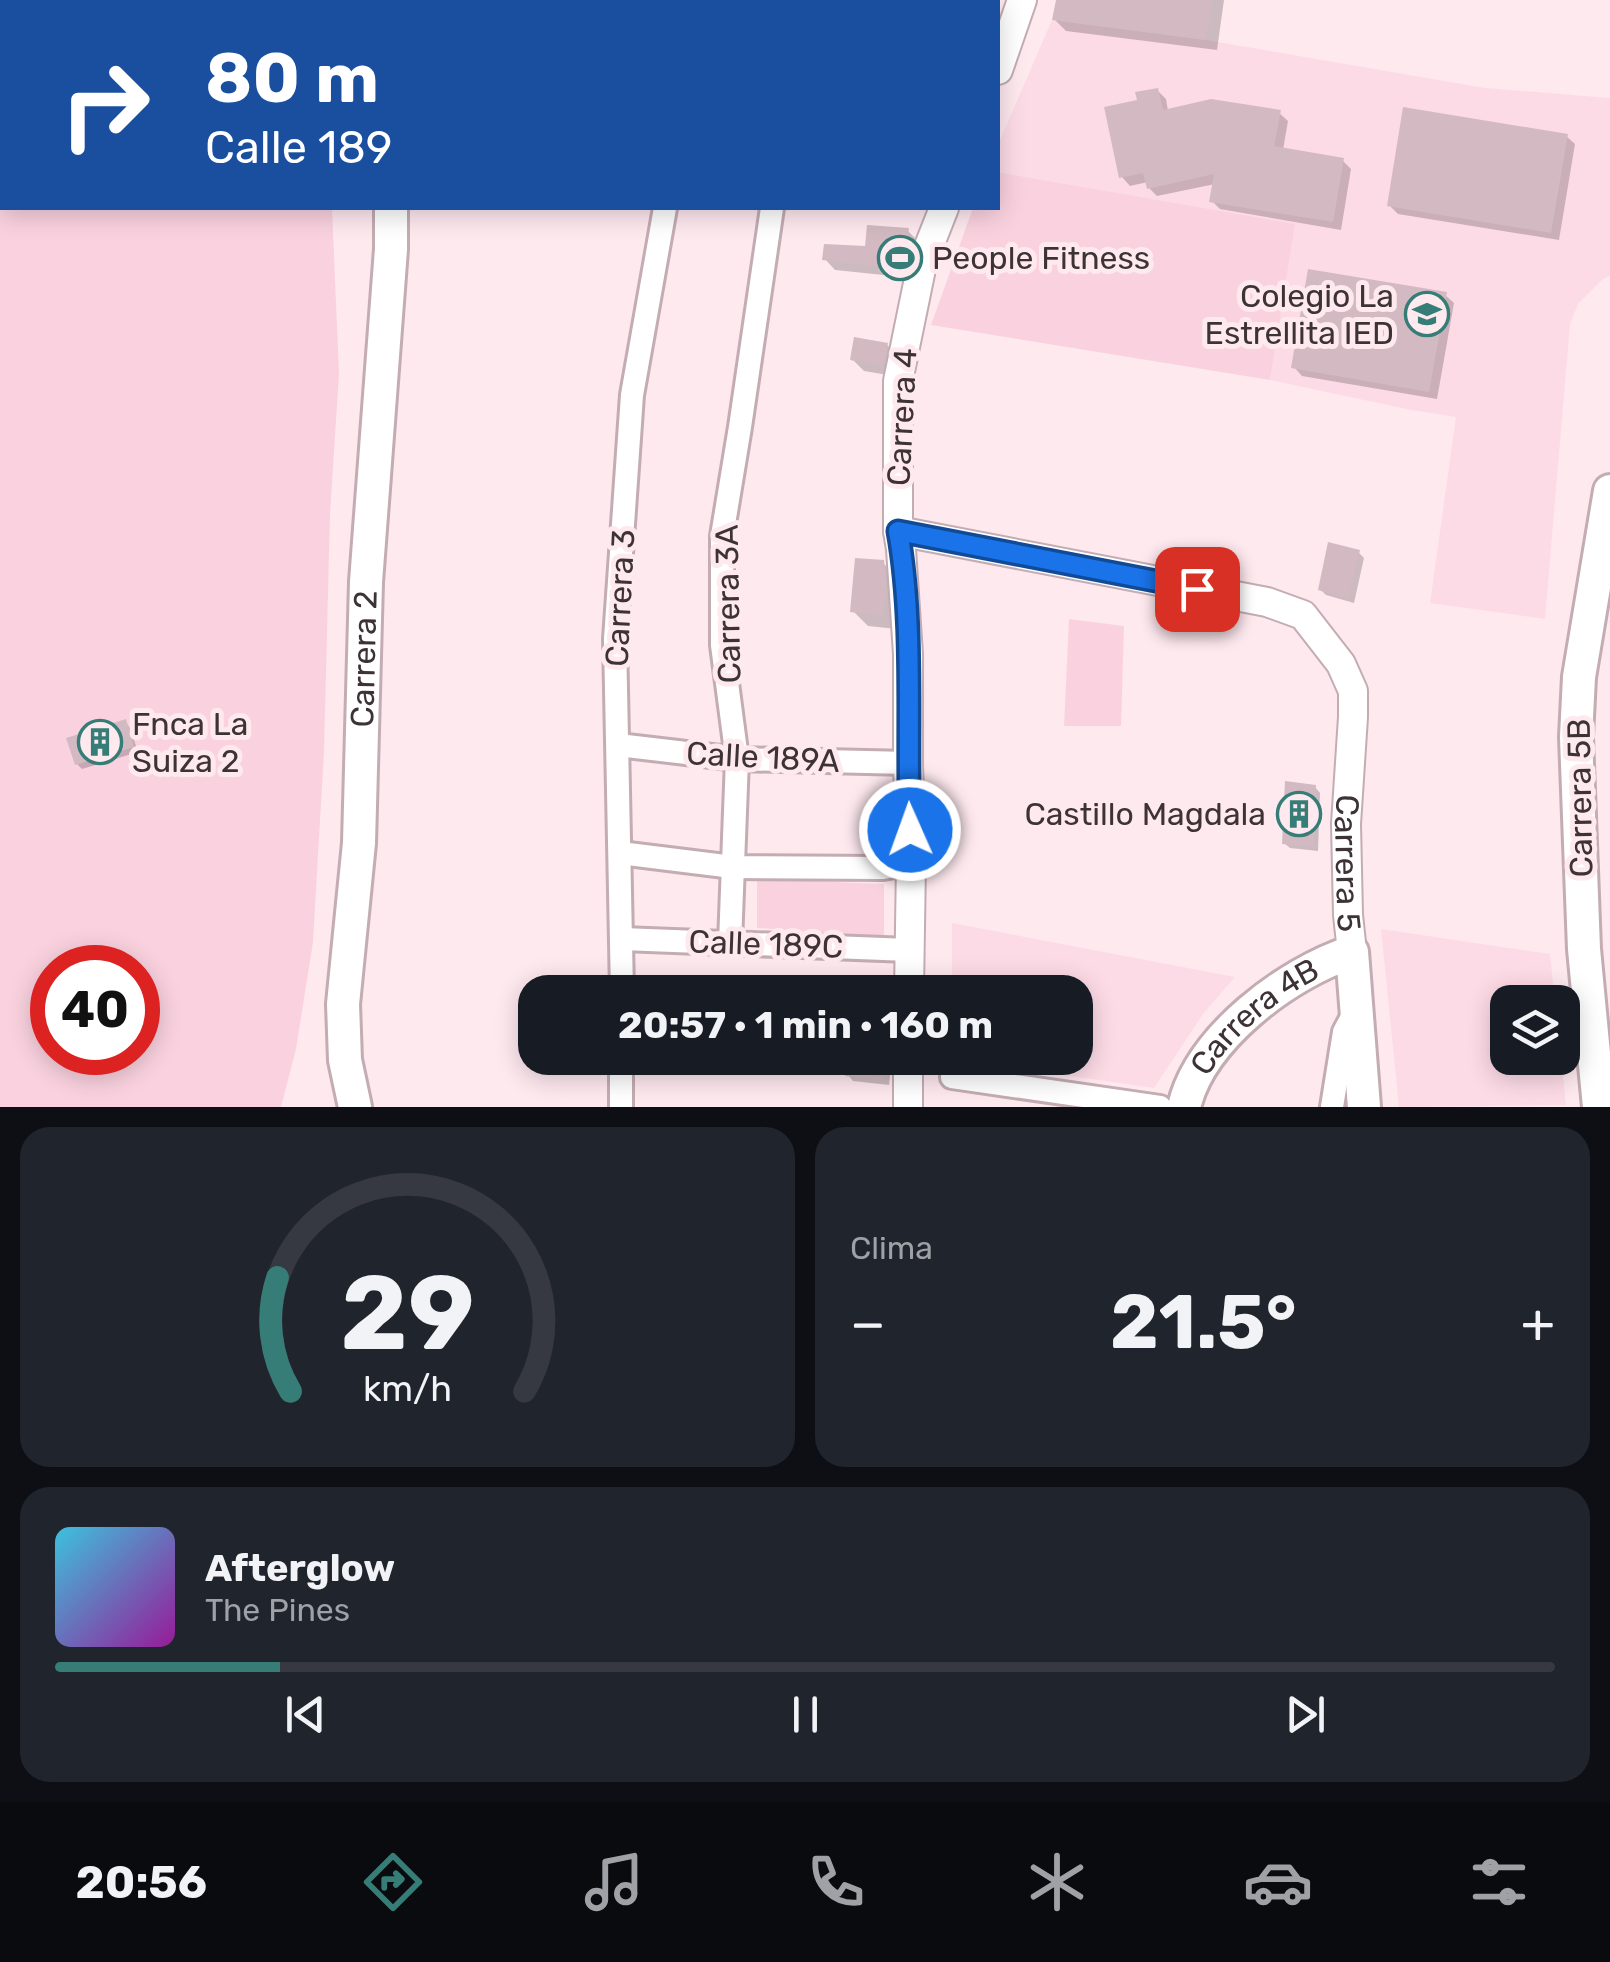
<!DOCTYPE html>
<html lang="es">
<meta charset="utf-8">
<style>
body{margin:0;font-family:Rubik,sans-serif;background:#20242c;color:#f1f3f6;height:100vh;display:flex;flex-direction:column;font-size:38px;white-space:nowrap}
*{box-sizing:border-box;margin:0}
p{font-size:32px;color:#9ea1a6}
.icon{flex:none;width:55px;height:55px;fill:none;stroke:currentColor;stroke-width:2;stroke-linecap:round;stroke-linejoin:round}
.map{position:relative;height:1107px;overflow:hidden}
.panel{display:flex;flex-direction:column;gap:20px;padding:20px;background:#0d0f14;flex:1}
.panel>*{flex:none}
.guide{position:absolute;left:0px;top:0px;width:1000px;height:210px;box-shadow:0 5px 25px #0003;background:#1a4fa0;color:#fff;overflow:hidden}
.tools{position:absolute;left:1490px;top:985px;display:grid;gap:20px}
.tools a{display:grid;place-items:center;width:90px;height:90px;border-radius:20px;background:#171b24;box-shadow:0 5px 25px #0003;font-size:50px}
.speed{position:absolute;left:30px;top:945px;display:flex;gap:20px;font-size:50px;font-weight:700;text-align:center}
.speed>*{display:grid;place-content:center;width:130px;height:130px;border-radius:50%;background:#171b24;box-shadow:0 5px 25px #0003;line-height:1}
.speed .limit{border:15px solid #d22;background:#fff;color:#111}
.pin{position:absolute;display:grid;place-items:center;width:85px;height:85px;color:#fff;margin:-42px;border-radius:20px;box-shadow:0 5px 15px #0006}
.me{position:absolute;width:110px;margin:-55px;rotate:358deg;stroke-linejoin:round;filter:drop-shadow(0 0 8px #0008)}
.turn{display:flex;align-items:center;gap:35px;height:210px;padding:0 40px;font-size:45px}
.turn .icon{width:130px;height:130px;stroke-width:2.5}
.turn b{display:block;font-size:70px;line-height:85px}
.big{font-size:75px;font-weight:700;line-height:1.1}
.panel .card{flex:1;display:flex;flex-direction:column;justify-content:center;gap:15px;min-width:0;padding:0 35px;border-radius:30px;background:#20242c}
.panel .dial{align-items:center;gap:0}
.dial svg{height:260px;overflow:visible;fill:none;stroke:#363941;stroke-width:7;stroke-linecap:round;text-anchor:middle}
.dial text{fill:#f1f3f6;stroke:none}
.song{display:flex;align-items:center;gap:30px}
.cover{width:120px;height:120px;border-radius:15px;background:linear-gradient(135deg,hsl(190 70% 55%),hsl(300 70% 35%))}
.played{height:10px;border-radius:5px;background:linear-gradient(90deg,#367d77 15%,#363941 15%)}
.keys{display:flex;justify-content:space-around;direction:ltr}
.heat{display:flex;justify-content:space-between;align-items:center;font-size:55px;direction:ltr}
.panel .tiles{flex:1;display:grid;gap:20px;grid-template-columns:1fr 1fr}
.card:last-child{grid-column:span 2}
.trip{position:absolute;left:518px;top:975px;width:575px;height:100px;border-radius:30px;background:#171b24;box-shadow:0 5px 25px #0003;font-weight:700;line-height:100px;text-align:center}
.menu{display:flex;height:160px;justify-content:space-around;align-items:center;background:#090b0e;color:#9ea1a6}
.menu .icon{width:70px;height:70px}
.menu .current{color:#367d77}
.menu b{font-size:45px;color:#f1f3f6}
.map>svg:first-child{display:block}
.built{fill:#fddbe6}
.green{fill:#fad2df;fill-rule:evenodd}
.shadow{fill:#0003}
.building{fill:#d3bac2}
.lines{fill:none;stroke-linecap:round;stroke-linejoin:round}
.minor-casing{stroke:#c4acb3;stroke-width:28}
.tertiary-casing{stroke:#c4acb3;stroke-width:32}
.secondary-casing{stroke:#c4acb3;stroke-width:38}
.minor{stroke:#fff;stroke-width:22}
.tertiary{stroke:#fff;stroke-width:28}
.secondary{stroke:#fff;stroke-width:32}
.route-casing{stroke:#114b97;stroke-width:25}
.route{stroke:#1a73e8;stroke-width:18}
.labels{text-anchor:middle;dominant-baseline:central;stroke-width:10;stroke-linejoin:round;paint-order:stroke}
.poi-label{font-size:32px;fill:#3d3336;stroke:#fee9ef;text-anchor:start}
.street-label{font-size:32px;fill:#3d3336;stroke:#fee9ef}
</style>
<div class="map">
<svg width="1610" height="1107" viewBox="0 0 1610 1107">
<rect width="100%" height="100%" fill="#fee9ef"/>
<g class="built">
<polygon points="1052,20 1206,40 1485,88 1610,98 1610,276 1603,279 1578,304 1570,324 1545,619 1430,603 1456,417 1411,410 1270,380 1294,225 998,172 998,145"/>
<polygon points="952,923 1235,977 1203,1014 1154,1088 952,1059 952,1058 1075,1058 1075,992 952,992"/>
<polygon points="1381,929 1550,954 1555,1002 1508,1002 1508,1058 1561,1058 1566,1105 1399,1107"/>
</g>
<g class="green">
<path d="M 0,31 L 2,31 L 2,208 L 332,208 L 339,374 L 330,514 L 324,751 L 313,942 L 296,1049 L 281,1107 L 0,1107 ZM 52,968 L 138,968 L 138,1052 L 52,1052 Z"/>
<polygon points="998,172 1295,224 1270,380 931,325 973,208 998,208"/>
<polygon points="1069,619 1124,626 1121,726 1064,726"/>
<polygon points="757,879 884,884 884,937 757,928"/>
</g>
<g class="shadow">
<polygon points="1058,0 1224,0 1217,50 1066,31 1055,20"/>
<polygon points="1157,90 1166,99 1168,111 1279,113 1288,121 1283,150 1342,160 1351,169 1341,230 1220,209 1212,201 1215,184 1157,196 1149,188 1148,182 1130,186 1122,177 1140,102"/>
<polygon points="1566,136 1575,144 1559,240 1398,214 1390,206"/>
<polygon points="908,231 918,241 913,278 835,270 825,259 867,249"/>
<polygon points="1445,295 1454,303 1437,399 1302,376 1294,367"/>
<polygon points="887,345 898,356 894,376 864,371 853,360"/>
<polygon points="1358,552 1364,558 1354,603 1326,595 1320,589"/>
<polygon points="883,563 898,578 897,629 868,626 853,611"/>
<polygon points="125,722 130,728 138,752 82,769 77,764"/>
<polygon points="1315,787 1320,793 1318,851 1290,848 1284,843"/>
<polygon points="849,1058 892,1058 889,1085 853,1081 848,1075"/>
</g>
<g class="building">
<polygon points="1056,0 1212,0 1206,40 1052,20"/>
<polygon points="1158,88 1163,110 1211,99 1281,110 1274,146 1344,158 1333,222 1209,202 1214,174 1147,189 1143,173 1119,178 1104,107 1137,100 1135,92"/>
<polygon points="1403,107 1568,134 1551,233 1387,206"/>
<polygon points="867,225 909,228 903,269 822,260 824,244 865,246"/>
<polygon points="1308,269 1447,292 1429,392 1291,368"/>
<polygon points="854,337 888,343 883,366 850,360"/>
<polygon points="1328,542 1360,550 1349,599 1318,590"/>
<polygon points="855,558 884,560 886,584 883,616 850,612"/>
<polygon points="126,719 134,747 75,765 66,738"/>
<polygon points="1285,781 1316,785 1314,847 1282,844"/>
<polygon points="847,1058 887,1058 884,1080 845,1076"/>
</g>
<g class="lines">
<defs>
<g id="minor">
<polyline points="700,2 701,0"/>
<polyline points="618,745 737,759 908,763"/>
<polyline points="620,853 733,867 883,868 911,863"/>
<polyline points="622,939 909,950"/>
<polyline points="730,943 737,759 722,645 722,536 740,427 772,208"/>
<polyline points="622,992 615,639 632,395 665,208"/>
<polyline points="952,1077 1160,1107"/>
<polyline points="621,1107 621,1058"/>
<polyline points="1332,1107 1344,1032 1352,1017"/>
</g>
<g id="tertiary">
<polyline points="998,70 1022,0"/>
<path id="s1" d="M 898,531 L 1267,602 L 1303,615 L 1341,664 L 1353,691 L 1353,717 L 1346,824 L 1348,915 L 1352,952"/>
<polyline points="909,992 911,863 908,763 908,654 901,549 898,531 898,381 922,264 944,208"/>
<polyline points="908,1058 908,1107"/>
</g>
<g id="secondary">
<polyline points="362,0 363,2"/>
<path id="s2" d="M 355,1107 L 345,1060 L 343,1004 L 359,843 L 366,582 L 391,249 L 391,208"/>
<path id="s3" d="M 1184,1107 C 1200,1038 1287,973 1352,952 L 1364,1107"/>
<polyline points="1599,1107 1584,949 1576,737 1579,677 1610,491"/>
</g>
</defs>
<use href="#minor" class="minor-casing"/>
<use href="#tertiary" class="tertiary-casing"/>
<use href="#secondary" class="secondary-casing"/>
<use href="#minor" class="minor"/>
<use href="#tertiary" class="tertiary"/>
<use href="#secondary" class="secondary"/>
</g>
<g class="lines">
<defs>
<path id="route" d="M 910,830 C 906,733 915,626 898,531 L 1197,589"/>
</defs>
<use href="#route" class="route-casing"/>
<use href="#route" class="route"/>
</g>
<defs>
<symbol id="stadium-ring" viewBox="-11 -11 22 22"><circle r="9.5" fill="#fee9ef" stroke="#367d77" stroke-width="1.5"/><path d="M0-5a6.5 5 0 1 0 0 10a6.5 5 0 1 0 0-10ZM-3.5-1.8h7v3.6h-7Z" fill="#367d77"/></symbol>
<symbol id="school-ring" viewBox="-11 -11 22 22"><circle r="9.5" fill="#fee9ef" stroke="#367d77" stroke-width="1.5"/><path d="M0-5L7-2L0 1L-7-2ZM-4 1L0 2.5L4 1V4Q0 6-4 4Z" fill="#367d77"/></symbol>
<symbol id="building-ring" viewBox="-11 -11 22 22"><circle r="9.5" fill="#fee9ef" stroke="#367d77" stroke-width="1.5"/><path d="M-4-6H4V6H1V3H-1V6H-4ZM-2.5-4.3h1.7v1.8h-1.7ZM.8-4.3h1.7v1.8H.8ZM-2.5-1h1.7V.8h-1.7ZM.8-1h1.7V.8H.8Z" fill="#367d77"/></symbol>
</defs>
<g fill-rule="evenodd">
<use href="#stadium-ring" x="875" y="233" width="50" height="50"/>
<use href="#school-ring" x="1402" y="289" width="50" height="50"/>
<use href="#building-ring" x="75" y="717" width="50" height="50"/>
<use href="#building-ring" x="1274" y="789" width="50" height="50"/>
</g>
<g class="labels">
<g class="poi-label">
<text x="932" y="258">People Fitness</text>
<text x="1394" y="296" text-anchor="end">Colegio La<tspan x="1394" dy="37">Estrellita IED</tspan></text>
<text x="132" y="724">Fnca La<tspan x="132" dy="37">Suiza 2</tspan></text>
<text x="1266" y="814" text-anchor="end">Castillo Magdala</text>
</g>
<g class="street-label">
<text transform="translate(902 417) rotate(-87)">Carrera 4</text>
<text transform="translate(620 598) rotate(-87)">Carrera 3</text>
<text transform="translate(728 604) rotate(-91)">Carrera 3A</text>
<text stroke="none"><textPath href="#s2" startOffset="450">Carrera 2</textPath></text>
<text transform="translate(763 757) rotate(3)">Calle 189A</text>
<text transform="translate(1580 798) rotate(-91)">Carrera 5B</text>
<text stroke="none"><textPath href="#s1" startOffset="678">Carrera 5</textPath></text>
<text transform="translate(766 944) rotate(2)">Calle 189C</text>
<text stroke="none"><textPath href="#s3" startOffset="118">Carrera 4B</textPath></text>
</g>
</g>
</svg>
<div class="tools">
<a><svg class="icon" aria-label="layers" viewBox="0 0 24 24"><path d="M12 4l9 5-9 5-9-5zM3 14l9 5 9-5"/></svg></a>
</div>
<div class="speed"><div class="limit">40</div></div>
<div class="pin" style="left:1197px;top:589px;background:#d93025"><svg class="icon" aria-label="arrive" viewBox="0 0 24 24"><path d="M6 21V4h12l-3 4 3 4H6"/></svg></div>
<svg class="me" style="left:910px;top:830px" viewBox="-20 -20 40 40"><circle r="17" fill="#1a73e8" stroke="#fff" stroke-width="3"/><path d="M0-11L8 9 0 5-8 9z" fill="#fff"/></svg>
<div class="trip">20:57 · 1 min · 160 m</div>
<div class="guide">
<div class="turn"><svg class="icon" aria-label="right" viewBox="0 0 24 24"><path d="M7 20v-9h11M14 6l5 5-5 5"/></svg><div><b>80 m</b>Calle 189</div></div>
</div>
</div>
<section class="panel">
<div class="tiles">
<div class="card dial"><svg viewBox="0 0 100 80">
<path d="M14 69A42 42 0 1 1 86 69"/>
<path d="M14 69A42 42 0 0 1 10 34" stroke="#367d77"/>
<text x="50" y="56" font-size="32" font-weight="700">29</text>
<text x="50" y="72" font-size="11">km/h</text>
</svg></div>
<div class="card"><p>Clima</p>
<div class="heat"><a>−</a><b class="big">21.5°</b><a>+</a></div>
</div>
<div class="card">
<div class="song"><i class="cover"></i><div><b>Afterglow</b><p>The Pines</p></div></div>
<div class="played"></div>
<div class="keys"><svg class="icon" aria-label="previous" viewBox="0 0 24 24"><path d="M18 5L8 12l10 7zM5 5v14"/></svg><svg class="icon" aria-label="pause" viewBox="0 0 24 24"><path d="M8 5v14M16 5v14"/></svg><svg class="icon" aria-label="next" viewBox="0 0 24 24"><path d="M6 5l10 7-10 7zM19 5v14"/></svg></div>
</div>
</div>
</section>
<nav class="menu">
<b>20:56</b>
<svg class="icon current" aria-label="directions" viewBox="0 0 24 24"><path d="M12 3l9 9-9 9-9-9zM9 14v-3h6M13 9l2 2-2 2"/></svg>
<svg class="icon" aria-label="music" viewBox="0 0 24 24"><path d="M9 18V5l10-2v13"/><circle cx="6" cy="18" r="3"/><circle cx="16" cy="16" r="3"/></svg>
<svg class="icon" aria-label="phone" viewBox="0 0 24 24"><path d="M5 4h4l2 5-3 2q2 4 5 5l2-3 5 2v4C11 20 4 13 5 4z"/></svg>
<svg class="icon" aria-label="climate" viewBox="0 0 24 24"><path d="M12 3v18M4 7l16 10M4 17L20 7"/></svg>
<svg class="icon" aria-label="car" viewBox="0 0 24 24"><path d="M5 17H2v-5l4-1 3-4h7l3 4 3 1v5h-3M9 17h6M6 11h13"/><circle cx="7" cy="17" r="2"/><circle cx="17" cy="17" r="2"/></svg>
<svg class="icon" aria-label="filters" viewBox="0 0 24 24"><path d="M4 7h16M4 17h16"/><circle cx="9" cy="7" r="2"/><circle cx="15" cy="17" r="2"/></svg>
</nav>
